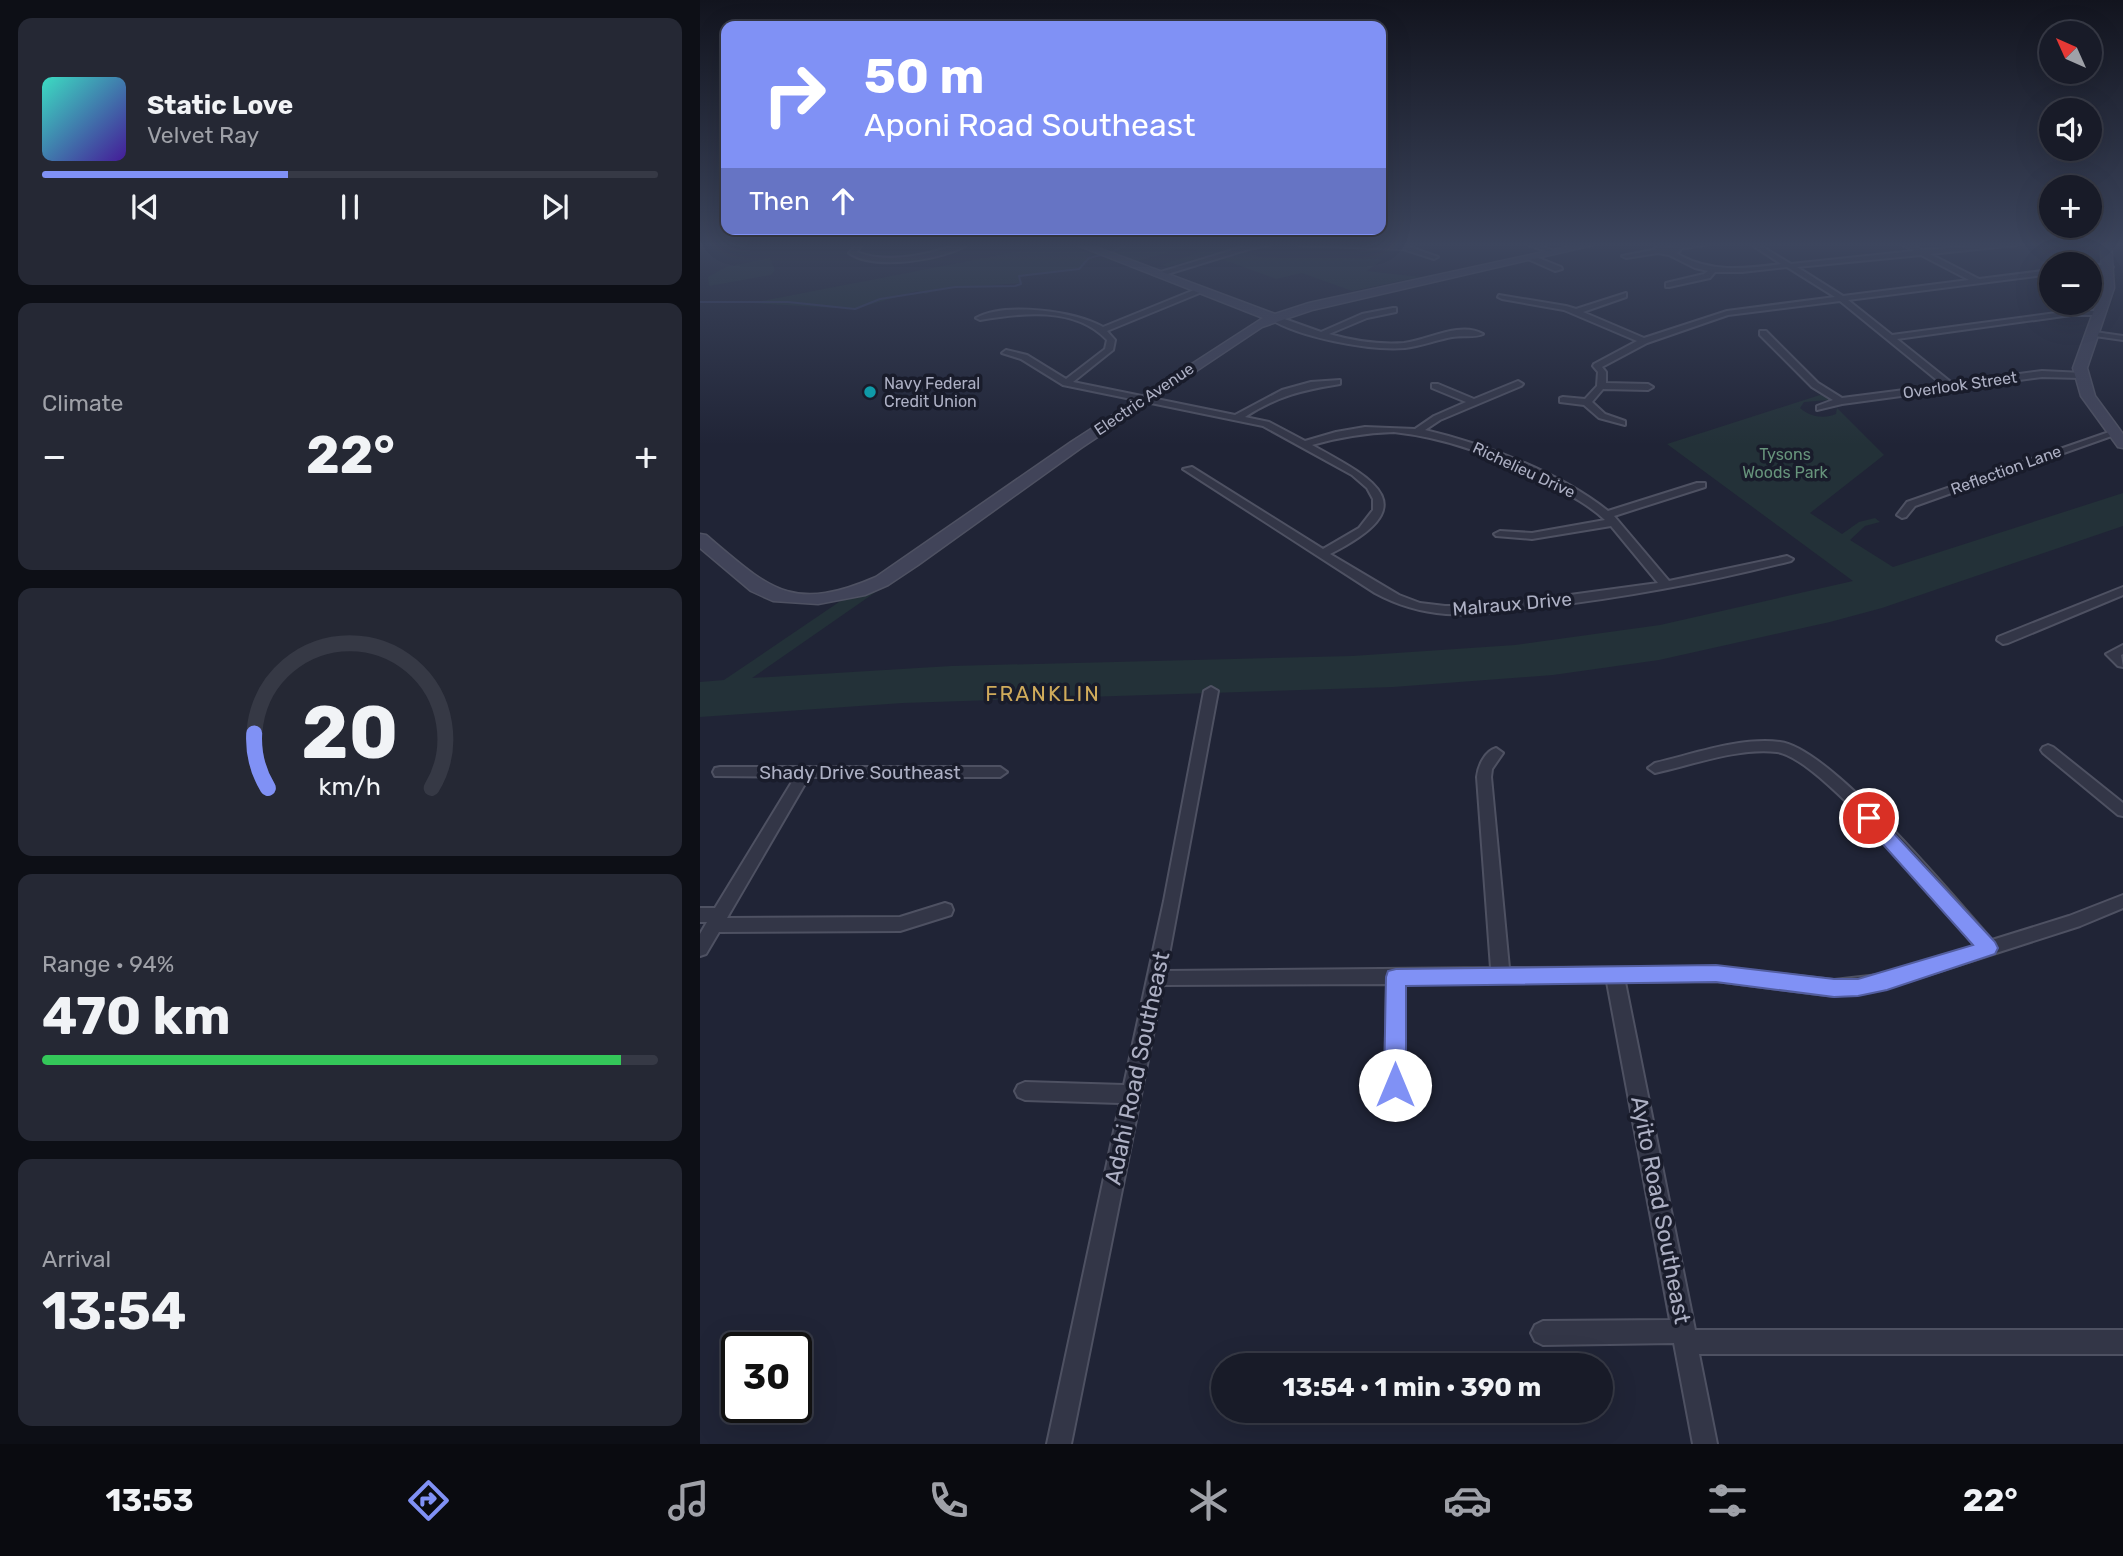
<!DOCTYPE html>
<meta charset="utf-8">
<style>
body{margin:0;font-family:Rubik,sans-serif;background:#252834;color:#f1f3f6;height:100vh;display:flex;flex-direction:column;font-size:26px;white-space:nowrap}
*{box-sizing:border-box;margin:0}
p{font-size:23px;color:#9fa1a8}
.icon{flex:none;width:38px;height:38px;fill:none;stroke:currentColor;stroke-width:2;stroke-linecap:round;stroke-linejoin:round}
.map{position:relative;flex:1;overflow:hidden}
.drawer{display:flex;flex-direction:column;gap:18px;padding:18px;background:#0d0f16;width:700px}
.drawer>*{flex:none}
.hud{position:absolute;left:21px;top:21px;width:665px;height:214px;border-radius:14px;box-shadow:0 7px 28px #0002,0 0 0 2px #363945;background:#8091f5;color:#fff;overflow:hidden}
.needle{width:46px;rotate:315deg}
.buttons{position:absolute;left:1339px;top:21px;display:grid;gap:14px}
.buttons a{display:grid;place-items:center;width:63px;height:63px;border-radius:50%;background:#181b28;box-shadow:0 7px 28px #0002,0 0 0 2px #363945;font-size:35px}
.speed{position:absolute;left:21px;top:1332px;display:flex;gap:14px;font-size:35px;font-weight:700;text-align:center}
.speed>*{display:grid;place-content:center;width:91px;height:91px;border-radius:50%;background:#181b28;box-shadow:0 7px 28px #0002,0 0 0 2px #363945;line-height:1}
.speed .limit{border:4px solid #111;border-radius:10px;background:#fff;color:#111}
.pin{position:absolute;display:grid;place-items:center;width:60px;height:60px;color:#fff;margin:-30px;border:4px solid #fff;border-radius:50%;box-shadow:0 2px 7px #0007}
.me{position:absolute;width:77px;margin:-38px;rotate:0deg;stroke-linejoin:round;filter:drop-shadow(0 0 5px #0008)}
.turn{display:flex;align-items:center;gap:24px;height:147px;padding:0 28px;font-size:32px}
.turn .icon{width:91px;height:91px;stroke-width:2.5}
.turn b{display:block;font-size:49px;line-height:60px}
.then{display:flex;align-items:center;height:66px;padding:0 28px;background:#0003;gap:14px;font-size:26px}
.big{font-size:52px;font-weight:700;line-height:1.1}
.drawer .widget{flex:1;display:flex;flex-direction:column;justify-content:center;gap:10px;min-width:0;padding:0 24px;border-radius:14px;background:#252834}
.drawer .dial{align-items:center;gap:0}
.dial svg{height:182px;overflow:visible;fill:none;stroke:#363945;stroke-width:7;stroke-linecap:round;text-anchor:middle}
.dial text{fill:#f1f3f6;stroke:none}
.song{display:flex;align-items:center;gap:21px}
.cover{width:84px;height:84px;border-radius:10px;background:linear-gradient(135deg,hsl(170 70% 55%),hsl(260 70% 35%))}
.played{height:7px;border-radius:4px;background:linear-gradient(90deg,#8091f5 40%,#363945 40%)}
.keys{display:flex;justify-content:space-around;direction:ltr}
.heat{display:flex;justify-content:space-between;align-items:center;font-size:38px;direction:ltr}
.charge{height:10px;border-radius:5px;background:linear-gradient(90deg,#34c759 94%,#363945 0)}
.trip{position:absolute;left:511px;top:1353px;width:402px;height:70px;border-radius:35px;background:#181b28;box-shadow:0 7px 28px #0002,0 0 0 2px #363945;font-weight:700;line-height:70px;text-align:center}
.dock{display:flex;height:112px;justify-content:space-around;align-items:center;background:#0a0b10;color:#9fa1a8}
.dock .icon{width:49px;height:49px}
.dock .on{color:#8091f5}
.dock b{font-size:32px;color:#f1f3f6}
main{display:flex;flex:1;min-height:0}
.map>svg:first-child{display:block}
.green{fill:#233138}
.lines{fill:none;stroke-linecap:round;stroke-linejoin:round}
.stream{stroke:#32395b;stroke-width:2}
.street-casing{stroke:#4e5162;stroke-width:4}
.secondary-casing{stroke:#4e5162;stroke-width:3}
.street{fill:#333647;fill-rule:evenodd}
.secondary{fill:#414459;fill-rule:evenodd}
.route{fill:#8091f5;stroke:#535e9f;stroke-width:2}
.culture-dot{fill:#0f9aa8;stroke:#191c2b;stroke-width:2.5}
.labels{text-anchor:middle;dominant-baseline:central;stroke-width:7;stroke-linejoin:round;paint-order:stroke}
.far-poi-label{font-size:16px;fill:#adb0c4;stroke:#191c2b;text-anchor:start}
.far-street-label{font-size:16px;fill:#adb0c4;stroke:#191c2b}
.far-park-label{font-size:16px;fill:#66937b;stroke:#191c2b}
.street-label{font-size:19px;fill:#adb0c4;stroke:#191c2b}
.neighbourhood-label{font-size:21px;letter-spacing:2px;fill:#d0ab5b;stroke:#191c2b}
.near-street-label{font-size:23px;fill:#adb0c4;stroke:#191c2b}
</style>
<main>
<section class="drawer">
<div class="widget">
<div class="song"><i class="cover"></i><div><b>Static Love</b><p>Velvet Ray</p></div></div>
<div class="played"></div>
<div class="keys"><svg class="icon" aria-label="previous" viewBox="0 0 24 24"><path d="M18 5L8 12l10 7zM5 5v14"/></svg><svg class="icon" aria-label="pause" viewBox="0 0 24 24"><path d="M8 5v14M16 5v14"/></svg><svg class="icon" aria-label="next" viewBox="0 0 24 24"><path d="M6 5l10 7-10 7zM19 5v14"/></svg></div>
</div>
<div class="widget"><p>Climate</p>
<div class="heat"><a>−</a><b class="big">22°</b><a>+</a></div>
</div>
<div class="widget dial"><svg viewBox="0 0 100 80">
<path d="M14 69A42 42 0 1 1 86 69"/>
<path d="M14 69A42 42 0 0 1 8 45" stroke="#8091f5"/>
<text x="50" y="56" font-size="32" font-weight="700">20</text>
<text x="50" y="72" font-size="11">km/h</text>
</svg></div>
<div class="widget"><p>Range · 94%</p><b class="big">470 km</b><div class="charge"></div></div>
<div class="widget"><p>Arrival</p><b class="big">13:54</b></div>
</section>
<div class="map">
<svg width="1423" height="1444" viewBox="0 0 1423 1444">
<rect width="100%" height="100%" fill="#202436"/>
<g class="green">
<polygon points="362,243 394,255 389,256 383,267 318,277 323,283 237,289 226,294 217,291 155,309 51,303"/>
<polygon points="425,243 555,243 467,267 461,265 501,252 486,247 435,262 405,251"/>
<polygon points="542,251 560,257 683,259 667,271 720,277 652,291 602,273 576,279 518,258"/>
<polygon points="70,258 75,270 71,275 9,286 8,277 26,267"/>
<path d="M 1123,394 L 1129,400 L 1104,402 L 1100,408 C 1110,417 1124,419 1136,414 L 1137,408 L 1184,455 L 1110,513 L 1142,534 L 1159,522 L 1175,518 L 1180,522 L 1165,526 L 1150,540 L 1193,567 L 1423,493 L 1423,526 L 1182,608 L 1130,622 L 959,660 L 853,675 L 693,687 L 203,703 L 0,717 L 0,682 L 24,680 L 375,442 L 383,448 L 52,678 L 251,666 L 652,656 L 815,645 L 960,625 L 1153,581 L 967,444 Z"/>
</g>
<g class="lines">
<g class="stream">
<polyline points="412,252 430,243"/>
<polyline points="0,302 88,302 155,309 180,299 255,287 315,286 321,284 319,276 379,269 389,258 401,255"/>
</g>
<defs>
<g id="street">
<path d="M 262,243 L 270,243 C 244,260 176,271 149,253 L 158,244 L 161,246 L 157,252 C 189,265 231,254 262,243 Z"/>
<polygon points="564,243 578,243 549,249 461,276 454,274 546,246"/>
<polygon points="595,243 704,245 738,257 734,259 703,249 598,245"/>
<polygon points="824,243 833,243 857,252 851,253"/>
<path d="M 1000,243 L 1016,243 L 978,249 L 980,251 L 976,253 C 1009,273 1044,269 1081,264 L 1049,243 L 1056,243 L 1091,264 L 1214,251 L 1200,243 L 1208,243 L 1223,250 L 1319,243 L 1316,245 L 1230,254 L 1279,279 L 1351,270 L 1351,274 L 1148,300 L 1192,335 L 1371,311 L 1398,311 L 1402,313 L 1398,315 L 1371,315 L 1197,339 L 1252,383 L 1342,371 L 1383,373 L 1383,377 L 1380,378 L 1342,377 L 1142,404 L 1117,410 L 1117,406 L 1133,400 L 1112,387 L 1060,335 L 1060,331 L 1066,331 L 1118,383 L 1142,398 L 1243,385 L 1140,301 L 1028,315 L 947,343 L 902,367 L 906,372 L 906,383 L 948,384 L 953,387 L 948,390 L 903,389 L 892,402 L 905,414 L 925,421 L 925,425 L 899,418 L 884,405 L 860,402 L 860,398 L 863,397 L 885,399 L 897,386 L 898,372 L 893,366 L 894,364 L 937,341 L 864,310 L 802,299 L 798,297 L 799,295 L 866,306 L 876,309 L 926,293 L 926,297 L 883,312 L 944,338 L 1027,311 L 1135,297 L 1087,267 L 1042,272 L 1015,272 L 1010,278 L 969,287 L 966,287 L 966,283 L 1004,274 L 1008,271 L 995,268 L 969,255 L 958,253 L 926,258 L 922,256 L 953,250 L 959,245 L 970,247 ZM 1221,255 L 1269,280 L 1143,296 L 1097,267 Z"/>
<polygon points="831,255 861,267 862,269 855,271 828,259"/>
<polygon points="1390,265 1409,265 1413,267 1409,269 1390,269"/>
<path d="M 499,288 L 502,288 L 502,292 L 407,331 L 415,340 L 413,350 L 373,382 L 535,415 L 582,390 L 611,382 L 640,380 L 640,384 C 603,390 577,396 545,417 L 569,422 L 605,441 L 636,432 L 665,427 L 715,429 L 734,416 L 766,402 L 732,388 L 732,384 L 738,384 L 774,399 L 818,381 L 823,384 L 821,386 L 740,420 L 725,430 C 785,444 860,473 908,511 L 997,483 L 1005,483 L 1005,487 L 914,516 L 969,581 L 1087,556 L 1093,559 L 1091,561 C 1009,582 927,597 843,607 C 811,610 779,616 746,614 C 721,612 697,605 675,593 L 483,469 L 492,467 L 623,549 L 659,528 L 673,510 L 673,499 L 667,488 L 652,475 L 563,426 L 363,385 L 321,359 L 302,353 L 306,350 L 327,355 L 366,379 L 405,349 L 407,340 C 375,306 321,313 280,320 L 276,318 C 305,302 374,311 403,327 ZM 694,432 C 748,438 794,456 842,480 C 864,492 887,503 905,520 L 832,533 L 800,531 L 794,534 L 796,536 L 832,539 L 911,526 L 958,583 L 790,606 L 745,606 L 720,603 L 699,595 L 630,554 C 725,506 678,481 612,445 C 640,437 665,433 694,432 Z"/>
<path d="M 693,308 L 696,308 L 696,312 L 667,318 L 629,334 C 654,341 679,345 704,343 C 728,340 760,321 783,334 C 775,338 762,335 752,337 C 736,340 721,346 705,348 C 670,351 597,337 569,318 L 576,316 L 621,332 L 662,314 Z"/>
<polygon points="1388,331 1423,336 1423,340 1388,335"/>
<polygon points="1412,431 1420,433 1215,506 1206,517 1202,518 1197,515 1207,502"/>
<polygon points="1423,587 1423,595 1308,643 1303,644 1297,640 1298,637"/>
<polygon points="1423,645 1423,654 1421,655 1423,667 1418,666 1406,654"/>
<path d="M 511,687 L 518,691 L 466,971 L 791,968 L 777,777 C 778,766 785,751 796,748 L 803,753 L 792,769 L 791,777 L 809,968 L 1016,967 L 1134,980 L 1187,974 L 1275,946 C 1242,907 1120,757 1077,752 C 1040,747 991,765 955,773 L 948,768 L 955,763 C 994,754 1040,737 1080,742 C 1131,748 1254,898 1292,940 L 1369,916 L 1423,895 L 1423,908 L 1380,926 L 1187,988 L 1134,996 L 1016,981 L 925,982 L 995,1330 L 1423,1330 L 1423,1354 L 999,1354 L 1017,1444 L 993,1444 L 974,1343 L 843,1345 L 835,1341 L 831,1333 L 835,1325 L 843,1321 L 970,1320 L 907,982 L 705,984 L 705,1085 L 702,1091 L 695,1094 L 688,1091 L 685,1085 L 687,984 L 463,985 L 371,1444 L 347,1444 L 420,1103 L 325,1100 L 318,1097 L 315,1091 L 318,1085 L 325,1082 L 424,1085 L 464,901 L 504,691 Z"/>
<polygon points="1348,745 1353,747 1423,803 1423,816 1418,815 1343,753 1341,750 1343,747"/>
<polygon points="20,767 300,767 307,772 300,777 109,777 27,918 200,917 245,903 251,905 253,910 251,915 200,931 19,932 6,954 0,956 0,934 7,922 0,922 0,908 15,908 95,777 15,776 13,772 15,768"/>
</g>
<g id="secondary">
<path d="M 372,243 L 385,243 L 575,314 L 609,303 L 885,243 L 902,243 L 612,310 L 562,327 L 381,448 L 218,565 L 188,585 L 165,595 L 118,604 L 73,601 L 51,591 L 0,548 L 0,534 L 6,535 C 69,588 91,614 176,577 L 371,442 L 563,318 Z"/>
<polygon points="1401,243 1411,243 1414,288 1387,368 1395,396 1423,434 1423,448 1418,447 1381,396 1373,368 1402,288"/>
</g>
</defs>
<use href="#street" class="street-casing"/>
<use href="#secondary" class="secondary-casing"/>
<use href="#street" class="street"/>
<use href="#secondary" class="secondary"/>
</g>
<linearGradient id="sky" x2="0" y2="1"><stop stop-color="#12141e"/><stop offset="0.55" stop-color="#3c455d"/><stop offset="1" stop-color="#3c455d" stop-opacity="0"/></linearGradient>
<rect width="1423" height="445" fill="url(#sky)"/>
<polygon class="route" points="1169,811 1175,813 1295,942 1298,948 1295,954 1187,990 1158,996 1134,997 1016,982 706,986 706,1085 702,1092 695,1095 687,1092 684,1085 686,977 688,971 696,969 1016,965 1134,979 1158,979 1273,945 1163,822 1160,818"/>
<circle class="culture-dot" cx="170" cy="392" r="7"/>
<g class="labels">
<g class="far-poi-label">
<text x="184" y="383">Navy Federal<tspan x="184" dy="18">Credit Union</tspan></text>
</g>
<g class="far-street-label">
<text transform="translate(1260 385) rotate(-8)">Overlook Street</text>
<text transform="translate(444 399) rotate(-34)">Electric Avenue</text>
<text transform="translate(824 470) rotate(25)">Richelieu Drive</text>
<text transform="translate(1306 470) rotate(-20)">Reflection Lane</text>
</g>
<g class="far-park-label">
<text x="1085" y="454">Tysons<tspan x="1085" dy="18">Woods Park</tspan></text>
</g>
<g class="street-label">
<text transform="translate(812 604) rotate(-5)">Malraux Drive</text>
<text x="160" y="772">Shady Drive Southeast</text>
</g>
<g class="neighbourhood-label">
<text x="343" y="693">FRANKLIN</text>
</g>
<g class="near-street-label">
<text transform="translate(437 1068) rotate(-78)">Adahi Road Southeast</text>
<text transform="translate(961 1210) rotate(79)">Ayito Road Southeast</text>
</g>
</g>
</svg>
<div class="buttons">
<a><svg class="needle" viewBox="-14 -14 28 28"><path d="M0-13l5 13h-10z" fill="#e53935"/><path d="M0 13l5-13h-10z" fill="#9fa1a8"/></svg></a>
<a><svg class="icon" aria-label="sound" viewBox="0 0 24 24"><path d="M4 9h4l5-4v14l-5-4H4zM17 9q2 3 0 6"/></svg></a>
<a>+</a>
<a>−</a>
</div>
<div class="speed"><div class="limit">30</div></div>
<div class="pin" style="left:1169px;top:818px;background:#d93025"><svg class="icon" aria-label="arrive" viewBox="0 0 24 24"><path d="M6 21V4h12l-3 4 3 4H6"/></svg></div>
<svg class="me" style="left:695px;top:1085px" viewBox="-20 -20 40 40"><circle r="19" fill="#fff"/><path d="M0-13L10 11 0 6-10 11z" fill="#8091f5"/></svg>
<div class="trip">13:54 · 1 min · 390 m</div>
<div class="hud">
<div class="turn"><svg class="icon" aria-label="right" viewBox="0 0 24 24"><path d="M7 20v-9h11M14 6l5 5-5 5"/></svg><div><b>50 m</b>Aponi Road Southeast</div></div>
<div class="then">Then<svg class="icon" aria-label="ahead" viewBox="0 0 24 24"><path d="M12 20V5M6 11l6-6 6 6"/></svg></div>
</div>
</div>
</main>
<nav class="dock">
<b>13:53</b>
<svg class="icon on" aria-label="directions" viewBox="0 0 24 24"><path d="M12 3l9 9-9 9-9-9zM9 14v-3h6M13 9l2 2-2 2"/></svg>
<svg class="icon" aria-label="music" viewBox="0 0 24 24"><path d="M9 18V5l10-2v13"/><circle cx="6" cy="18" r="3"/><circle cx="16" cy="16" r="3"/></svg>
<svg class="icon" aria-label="phone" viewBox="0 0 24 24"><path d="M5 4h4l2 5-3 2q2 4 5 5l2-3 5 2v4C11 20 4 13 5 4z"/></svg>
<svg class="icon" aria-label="climate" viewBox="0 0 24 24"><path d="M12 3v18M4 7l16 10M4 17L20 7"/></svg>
<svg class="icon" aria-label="car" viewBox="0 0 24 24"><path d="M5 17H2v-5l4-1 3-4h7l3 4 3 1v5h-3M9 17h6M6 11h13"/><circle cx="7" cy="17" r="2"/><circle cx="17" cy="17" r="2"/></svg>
<svg class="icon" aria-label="filters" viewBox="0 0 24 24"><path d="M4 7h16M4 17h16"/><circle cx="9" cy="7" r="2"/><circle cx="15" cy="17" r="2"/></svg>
<b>22°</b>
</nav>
